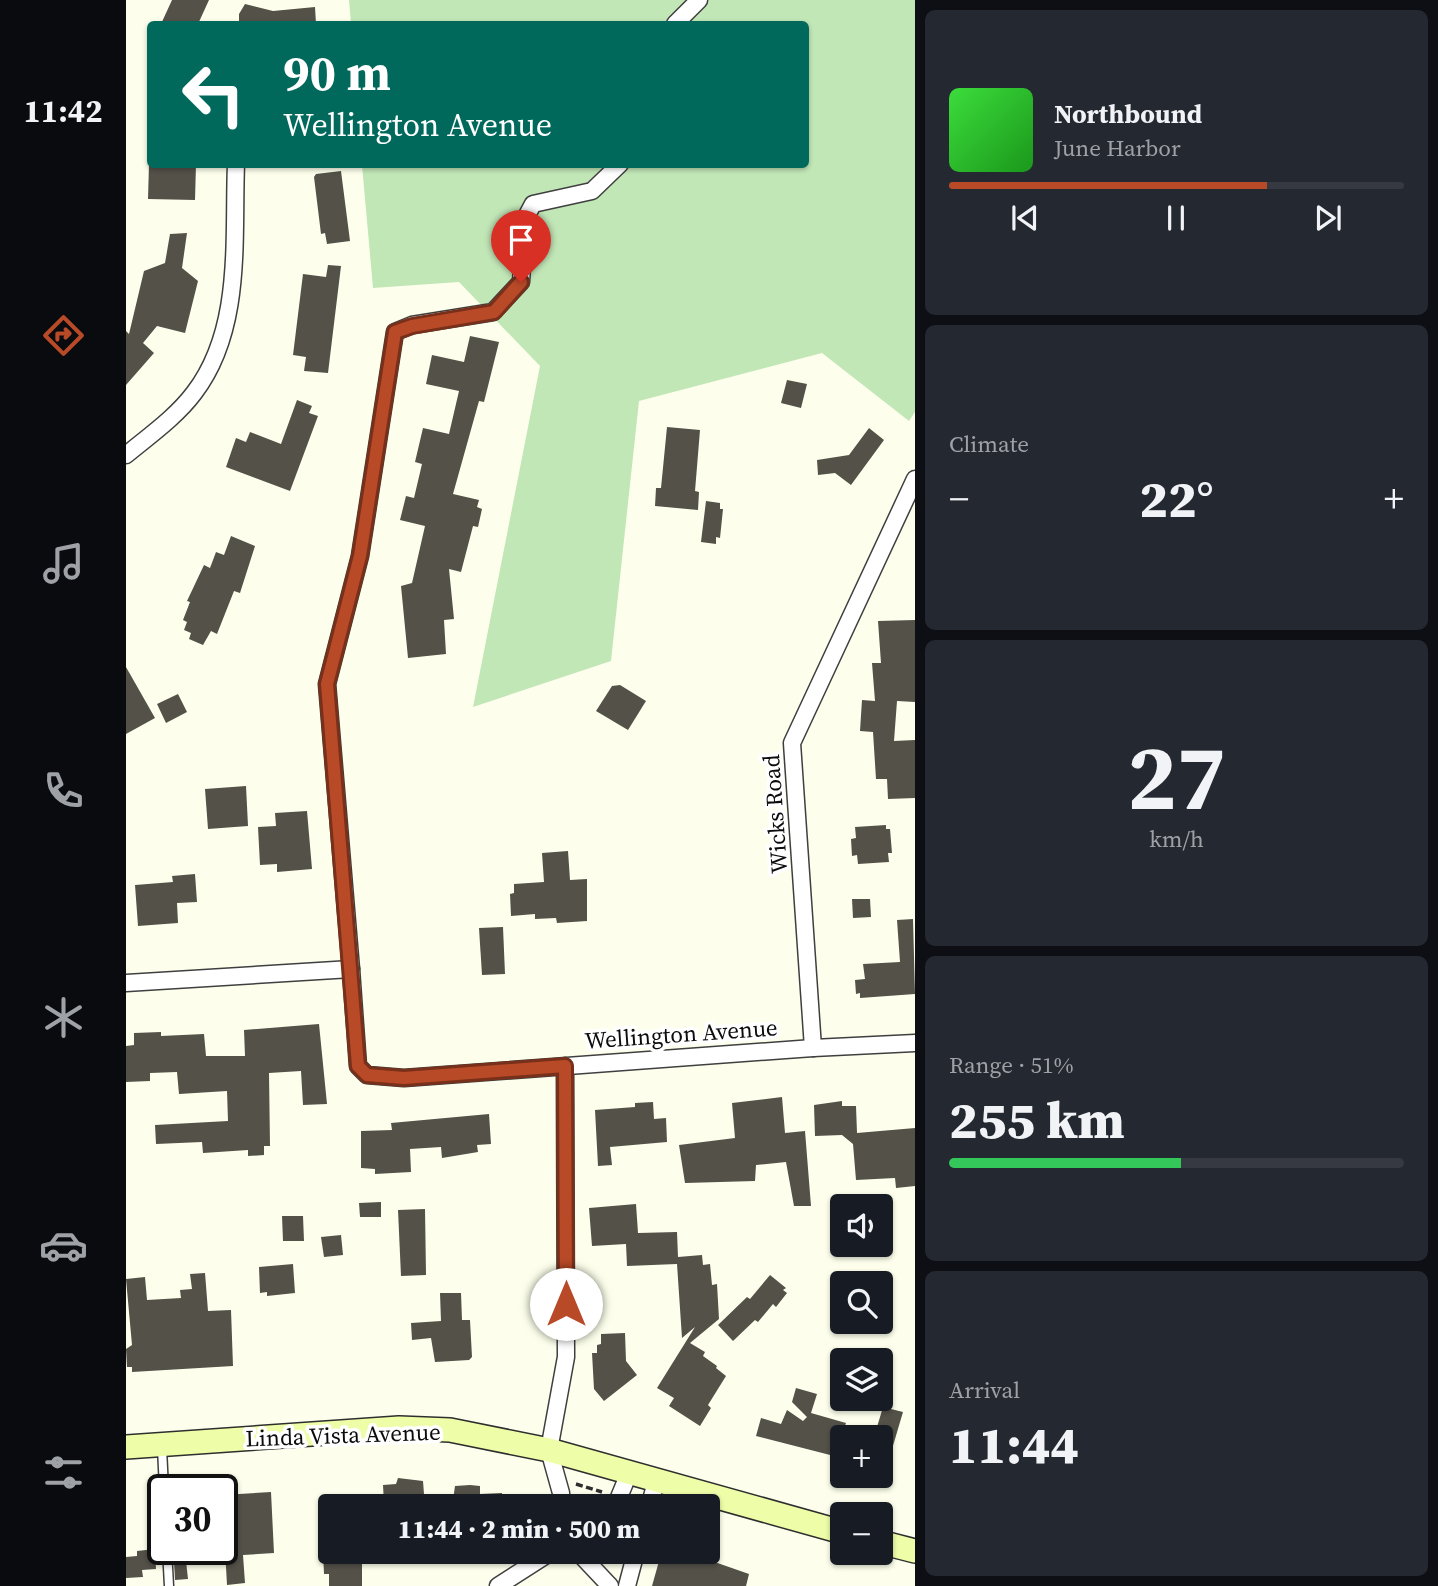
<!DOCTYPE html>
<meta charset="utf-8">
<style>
body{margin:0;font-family:"Source Serif 4",serif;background:#242831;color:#f1f3f6;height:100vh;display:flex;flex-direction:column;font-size:26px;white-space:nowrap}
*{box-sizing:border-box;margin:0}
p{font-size:23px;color:#9ea1a6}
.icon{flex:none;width:38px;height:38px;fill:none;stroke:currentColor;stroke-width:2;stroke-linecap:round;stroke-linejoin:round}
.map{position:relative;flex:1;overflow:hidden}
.details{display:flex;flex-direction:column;gap:10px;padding:10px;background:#0d0f14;width:523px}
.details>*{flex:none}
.banner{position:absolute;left:21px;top:21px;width:662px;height:147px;border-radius:7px;box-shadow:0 2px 5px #0004;background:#00695c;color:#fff;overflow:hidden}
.fabs{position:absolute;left:704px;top:1194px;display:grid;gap:14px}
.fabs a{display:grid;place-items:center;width:63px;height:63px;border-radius:7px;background:#171b24;box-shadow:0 2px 5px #0004;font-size:35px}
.speed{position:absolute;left:21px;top:1474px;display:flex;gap:14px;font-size:35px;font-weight:700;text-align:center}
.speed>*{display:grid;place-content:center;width:91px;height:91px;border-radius:50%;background:#171b24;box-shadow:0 2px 5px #0004;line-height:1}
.speed .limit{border:4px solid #111;border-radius:10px;background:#fff;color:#111}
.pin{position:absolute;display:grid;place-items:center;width:60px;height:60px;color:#fff;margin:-72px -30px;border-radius:50% 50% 50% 0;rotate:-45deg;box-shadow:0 0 7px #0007}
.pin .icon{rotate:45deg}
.me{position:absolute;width:77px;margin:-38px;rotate:0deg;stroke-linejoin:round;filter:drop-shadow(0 0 5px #0008)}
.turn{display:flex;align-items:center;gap:24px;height:147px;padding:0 21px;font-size:32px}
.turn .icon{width:91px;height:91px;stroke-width:2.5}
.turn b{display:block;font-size:49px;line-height:60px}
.big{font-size:52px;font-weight:800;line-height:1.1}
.details .tile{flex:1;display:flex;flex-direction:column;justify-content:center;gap:10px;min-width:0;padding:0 24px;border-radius:10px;background:#242831}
.details .dial{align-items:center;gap:0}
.dial b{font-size:91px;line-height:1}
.song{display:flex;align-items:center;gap:21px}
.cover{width:84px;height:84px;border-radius:10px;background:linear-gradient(135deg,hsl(120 70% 55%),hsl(120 70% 35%))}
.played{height:7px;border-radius:4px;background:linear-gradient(90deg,#b84a28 70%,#363941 70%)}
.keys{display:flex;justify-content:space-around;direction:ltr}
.heat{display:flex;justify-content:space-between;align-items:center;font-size:38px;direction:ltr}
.charge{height:10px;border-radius:5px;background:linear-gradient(90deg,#34c759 51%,#363941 0)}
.trip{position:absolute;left:192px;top:1494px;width:402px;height:70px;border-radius:7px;background:#171b24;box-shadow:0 2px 5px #0004;font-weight:800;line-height:70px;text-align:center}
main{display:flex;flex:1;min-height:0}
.tab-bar{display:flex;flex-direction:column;width:126px;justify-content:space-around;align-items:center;background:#090b0e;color:#9ea1a6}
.tab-bar .icon{width:49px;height:49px}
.tab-bar .active{color:#b84a28}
.tab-bar b{font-size:32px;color:#f1f3f6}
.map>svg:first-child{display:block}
.green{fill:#c2e7b7}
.building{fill:#545149}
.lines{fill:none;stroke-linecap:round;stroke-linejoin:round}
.lane-casing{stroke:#3f3f3f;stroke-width:11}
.street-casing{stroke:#3f3f3f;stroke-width:19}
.secondary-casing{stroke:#2e2e2e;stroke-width:26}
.path{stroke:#2e2e2e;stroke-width:3.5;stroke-dasharray:7 3.5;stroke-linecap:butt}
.lane{stroke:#fff;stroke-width:8}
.street{stroke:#fff;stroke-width:16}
.secondary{stroke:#eefda8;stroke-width:23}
.route-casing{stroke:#78301a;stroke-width:18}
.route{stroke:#b84a28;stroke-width:12}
.labels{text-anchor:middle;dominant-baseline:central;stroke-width:7;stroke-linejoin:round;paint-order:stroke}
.street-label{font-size:23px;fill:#0c0c0c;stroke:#fff}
</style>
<main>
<nav class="tab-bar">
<b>11:42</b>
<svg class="icon active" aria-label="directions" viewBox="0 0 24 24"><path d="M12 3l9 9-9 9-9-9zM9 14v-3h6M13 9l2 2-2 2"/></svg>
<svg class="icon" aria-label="music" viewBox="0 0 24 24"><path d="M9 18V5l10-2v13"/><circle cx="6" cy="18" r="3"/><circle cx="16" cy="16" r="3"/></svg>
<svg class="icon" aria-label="phone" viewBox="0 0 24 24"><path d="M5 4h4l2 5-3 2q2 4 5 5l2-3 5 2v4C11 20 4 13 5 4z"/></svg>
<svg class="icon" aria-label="climate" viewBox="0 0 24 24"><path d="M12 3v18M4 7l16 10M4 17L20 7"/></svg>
<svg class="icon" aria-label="car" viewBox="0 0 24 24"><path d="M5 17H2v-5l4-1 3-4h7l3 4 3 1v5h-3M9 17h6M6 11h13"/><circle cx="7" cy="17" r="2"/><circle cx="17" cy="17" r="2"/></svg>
<svg class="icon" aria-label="filters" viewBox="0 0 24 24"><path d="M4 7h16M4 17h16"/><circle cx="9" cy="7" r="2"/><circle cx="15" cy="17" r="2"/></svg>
</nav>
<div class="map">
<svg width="789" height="1586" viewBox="0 0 789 1586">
<rect width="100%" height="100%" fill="#fdffec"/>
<polygon class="green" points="223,0 789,0 789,412 783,421 696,353 513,401 485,661 347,707 414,366 333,282 247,288 236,165 679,164 679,24 225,24"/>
<g class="building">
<polygon points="46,0 83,0 72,24 35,24"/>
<polygon points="119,4 147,11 189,7 190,24 113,24 113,14"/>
<polygon points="23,164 70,164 69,200 22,199"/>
<polygon points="215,171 224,241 201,244 199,233 195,234 188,177 190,174"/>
<polygon points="61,233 56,268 72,281 59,333 31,326 17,343 28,353 0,385 0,331 3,334 18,271 39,263 44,234"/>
<polygon points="202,265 215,266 202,373 178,371 180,357 167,355 177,274 200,277"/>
<polygon points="344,336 373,342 358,402 353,401 327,494 353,500 351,507 356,509 352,527 347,526 335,572 323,569 328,619 318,620 320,654 282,658 275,586 286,583 299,526 274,520 280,496 288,498 296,464 289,462 297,428 323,434 333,391 300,384 306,355 338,362"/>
<polygon points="661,380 681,384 675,408 655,403"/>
<polygon points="171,400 186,406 183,413 192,416 164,491 100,467 110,438 120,442 124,432 155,444"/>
<polygon points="541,427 574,430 569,491 573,492 572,510 529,506 530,488 535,488"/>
<polygon points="743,428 758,440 725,485 709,473 692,475 691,460 723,455"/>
<polygon points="580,501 594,503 594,509 597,509 594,538 590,537 590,544 575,542"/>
<polygon points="105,536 129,546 114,593 108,591 91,634 85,631 77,645 63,639 65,633 58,630 61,622 57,620 64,602 61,601 78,565 84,568 90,552 98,555"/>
<polygon points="789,620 789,702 771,701 768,741 789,740 789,798 762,799 761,779 750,779 747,732 734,731 736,700 749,701 746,663 755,663 752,621"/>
<polygon points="0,667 29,718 0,734"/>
<polygon points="494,685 520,701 502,730 470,711 486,686"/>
<polygon points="52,694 61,712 40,723 31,704"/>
<polygon points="120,786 122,826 82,829 79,789"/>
<polygon points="181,811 186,869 151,872 151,864 134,865 132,827 150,826 149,813"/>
<polygon points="760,825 760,829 764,829 766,853 762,853 763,862 732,864 731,855 726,856 725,839 730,838 729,827"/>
<polygon points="442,851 444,880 461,879 461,921 431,923 430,918 409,919 409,914 385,916 384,894 388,893 388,884 418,882 416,853"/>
<polygon points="69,874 71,902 51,903 52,923 12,926 9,885 47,882 46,876"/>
<polygon points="726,899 744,899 745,917 727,918"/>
<polygon points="787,919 789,994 734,998 734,993 730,994 729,980 739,979 737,964 774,962 771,920"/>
<polygon points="377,927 379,974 356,975 353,928"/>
<polygon points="193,1024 201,1104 177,1105 175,1071 143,1073 144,1146 138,1146 138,1155 122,1156 122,1150 77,1153 76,1142 30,1144 29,1125 102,1121 101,1091 53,1094 51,1072 24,1073 24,1081 0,1082 0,1046 8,1045 8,1033 35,1032 35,1036 78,1034 80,1056 119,1056 118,1030"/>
<polygon points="656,1097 659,1133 679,1131 685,1206 668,1206 660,1162 630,1165 629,1181 559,1183 553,1145 609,1138 606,1103"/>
<polygon points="716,1101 716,1106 730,1106 731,1133 789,1128 789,1186 770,1188 769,1178 730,1180 727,1144 716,1135 689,1136 688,1105"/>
<polygon points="527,1102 528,1119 540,1118 541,1142 484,1147 486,1165 472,1166 469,1110 509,1107 509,1103"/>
<polygon points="363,1114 365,1144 351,1145 352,1152 316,1158 315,1147 284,1149 285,1172 249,1174 249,1169 235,1168 235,1131 266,1130 265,1123"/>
<polygon points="255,1202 255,1217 234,1217 233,1203"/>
<polygon points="510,1204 512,1233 551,1232 552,1257 576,1255 577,1265 584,1264 586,1285 591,1284 593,1319 564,1343 579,1352 577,1356 591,1366 590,1368 600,1376 582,1405 585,1408 574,1426 543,1406 548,1398 531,1388 569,1327 556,1338 551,1264 501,1266 500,1244 466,1246 463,1208"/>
<polygon points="299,1209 300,1275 275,1276 272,1210"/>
<polygon points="156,1216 177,1216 178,1241 157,1241"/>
<polygon points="215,1235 217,1255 198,1257 195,1237"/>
<polygon points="167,1264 169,1293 141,1296 141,1292 134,1293 133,1267"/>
<polygon points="79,1273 82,1311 105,1310 107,1366 6,1372 6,1367 1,1367 0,1349 6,1345 0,1279 19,1277 21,1300 55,1298 54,1290 66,1289 64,1274"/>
<polygon points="644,1275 660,1288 657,1290 661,1293 650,1307 647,1304 632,1322 629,1320 607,1341 592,1325 621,1297 624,1299"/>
<polygon points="314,1293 335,1293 336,1320 344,1320 346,1357 343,1360 309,1362 305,1338 286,1340 285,1323 315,1321"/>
<polygon points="499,1333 500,1361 511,1375 478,1401 468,1389 466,1353 471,1353 471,1345 475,1344 475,1334"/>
<polygon points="670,1388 691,1394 685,1413 720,1423 708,1456 630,1436 635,1418 655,1424 661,1410 677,1421 681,1417 666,1402"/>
<polygon points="757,1407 777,1412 758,1476 754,1475 754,1437 748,1437"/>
<polygon points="272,1478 297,1481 299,1507 258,1504 257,1485 270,1484"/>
<polygon points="344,1485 354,1486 354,1494 376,1493 377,1507 326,1507 329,1486"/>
<polygon points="145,1492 148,1553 117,1555 119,1583 101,1585 96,1495"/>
<polygon points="29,1549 30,1569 16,1570 17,1577 0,1578 0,1557 11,1556 11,1551"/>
<polygon points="197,1552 236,1552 236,1586 203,1586 203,1574 198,1574"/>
<polygon points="540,1552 560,1552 623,1574 620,1586 526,1586 535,1554 540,1555"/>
<polygon points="60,1561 62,1579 49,1580 48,1562"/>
</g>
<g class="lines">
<defs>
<g id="lane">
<polyline points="36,1448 38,1489"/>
<polyline points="41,1549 43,1586"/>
</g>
<g id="street">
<polyline points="549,24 573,0"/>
<path d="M 0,455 C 23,436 50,417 68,393 C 117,329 107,240 110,164"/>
<polyline points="225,969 201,684 234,556 269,332 286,325 367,312 395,282 399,219 407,204 466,191 494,164"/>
<polyline points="0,983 225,969 232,1066 241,1075 278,1078 687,1048 789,1043"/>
<polyline points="687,1048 666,743 789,479"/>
<polyline points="435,1507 435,1493 423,1450 440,1357 439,1066"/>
<polyline points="489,1507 503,1473"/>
<polyline points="523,1507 530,1482"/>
<polyline points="452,1552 484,1586"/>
<polyline points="372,1586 425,1552"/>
<polyline points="501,1586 510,1552"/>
</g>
<g id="secondary">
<polyline points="0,1447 273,1428 324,1430 423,1450 716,1532"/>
<polyline points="754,1542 789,1551"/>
</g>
</defs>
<use href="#lane" class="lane-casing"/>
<use href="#street" class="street-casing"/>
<use href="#secondary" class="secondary-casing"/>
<polyline class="path" points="450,1484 476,1492"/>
<use href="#lane" class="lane"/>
<use href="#street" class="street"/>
<use href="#secondary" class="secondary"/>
</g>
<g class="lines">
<defs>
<polyline id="route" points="395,282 368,312 286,326 269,332 234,556 201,684 232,1066 241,1075 278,1078 439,1066 440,1304"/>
</defs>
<use href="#route" class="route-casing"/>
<use href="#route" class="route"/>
</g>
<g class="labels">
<g class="street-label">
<text transform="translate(649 814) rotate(-94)">Wicks Road</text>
<text transform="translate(555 1034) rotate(-4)">Wellington Avenue</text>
<text transform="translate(217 1435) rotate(-2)">Linda Vista Avenue</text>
</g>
</g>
</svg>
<div class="fabs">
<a><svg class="icon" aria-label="sound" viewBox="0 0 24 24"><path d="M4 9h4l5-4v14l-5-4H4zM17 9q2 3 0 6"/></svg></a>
<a><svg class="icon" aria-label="search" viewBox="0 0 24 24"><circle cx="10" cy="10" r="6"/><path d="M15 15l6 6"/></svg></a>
<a><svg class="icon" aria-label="layers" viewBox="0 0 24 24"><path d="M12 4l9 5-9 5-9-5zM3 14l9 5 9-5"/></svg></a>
<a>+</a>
<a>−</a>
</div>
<div class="speed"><div class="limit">30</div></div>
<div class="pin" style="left:395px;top:282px;background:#d93025"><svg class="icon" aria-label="arrive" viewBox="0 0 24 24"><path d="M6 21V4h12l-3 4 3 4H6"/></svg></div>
<svg class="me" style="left:440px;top:1304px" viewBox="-20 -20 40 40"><circle r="19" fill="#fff"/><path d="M0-13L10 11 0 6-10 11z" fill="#b84a28"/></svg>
<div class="trip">11:44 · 2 min · 500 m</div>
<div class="banner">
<div class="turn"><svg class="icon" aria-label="left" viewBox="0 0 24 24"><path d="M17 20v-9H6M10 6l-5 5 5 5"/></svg><div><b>90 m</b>Wellington Avenue</div></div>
</div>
</div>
<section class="details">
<div class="tile">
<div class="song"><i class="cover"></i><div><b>Northbound</b><p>June Harbor</p></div></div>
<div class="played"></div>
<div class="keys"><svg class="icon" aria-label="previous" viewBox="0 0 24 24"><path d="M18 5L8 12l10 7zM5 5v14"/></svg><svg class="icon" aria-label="pause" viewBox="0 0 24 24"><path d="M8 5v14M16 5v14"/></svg><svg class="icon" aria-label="next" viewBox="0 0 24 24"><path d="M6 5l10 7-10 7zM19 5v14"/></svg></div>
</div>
<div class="tile"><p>Climate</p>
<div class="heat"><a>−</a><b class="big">22°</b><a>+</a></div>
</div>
<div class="tile dial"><b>27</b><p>km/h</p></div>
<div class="tile"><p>Range · 51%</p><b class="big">255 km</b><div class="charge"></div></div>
<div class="tile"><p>Arrival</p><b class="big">11:44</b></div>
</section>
</main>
